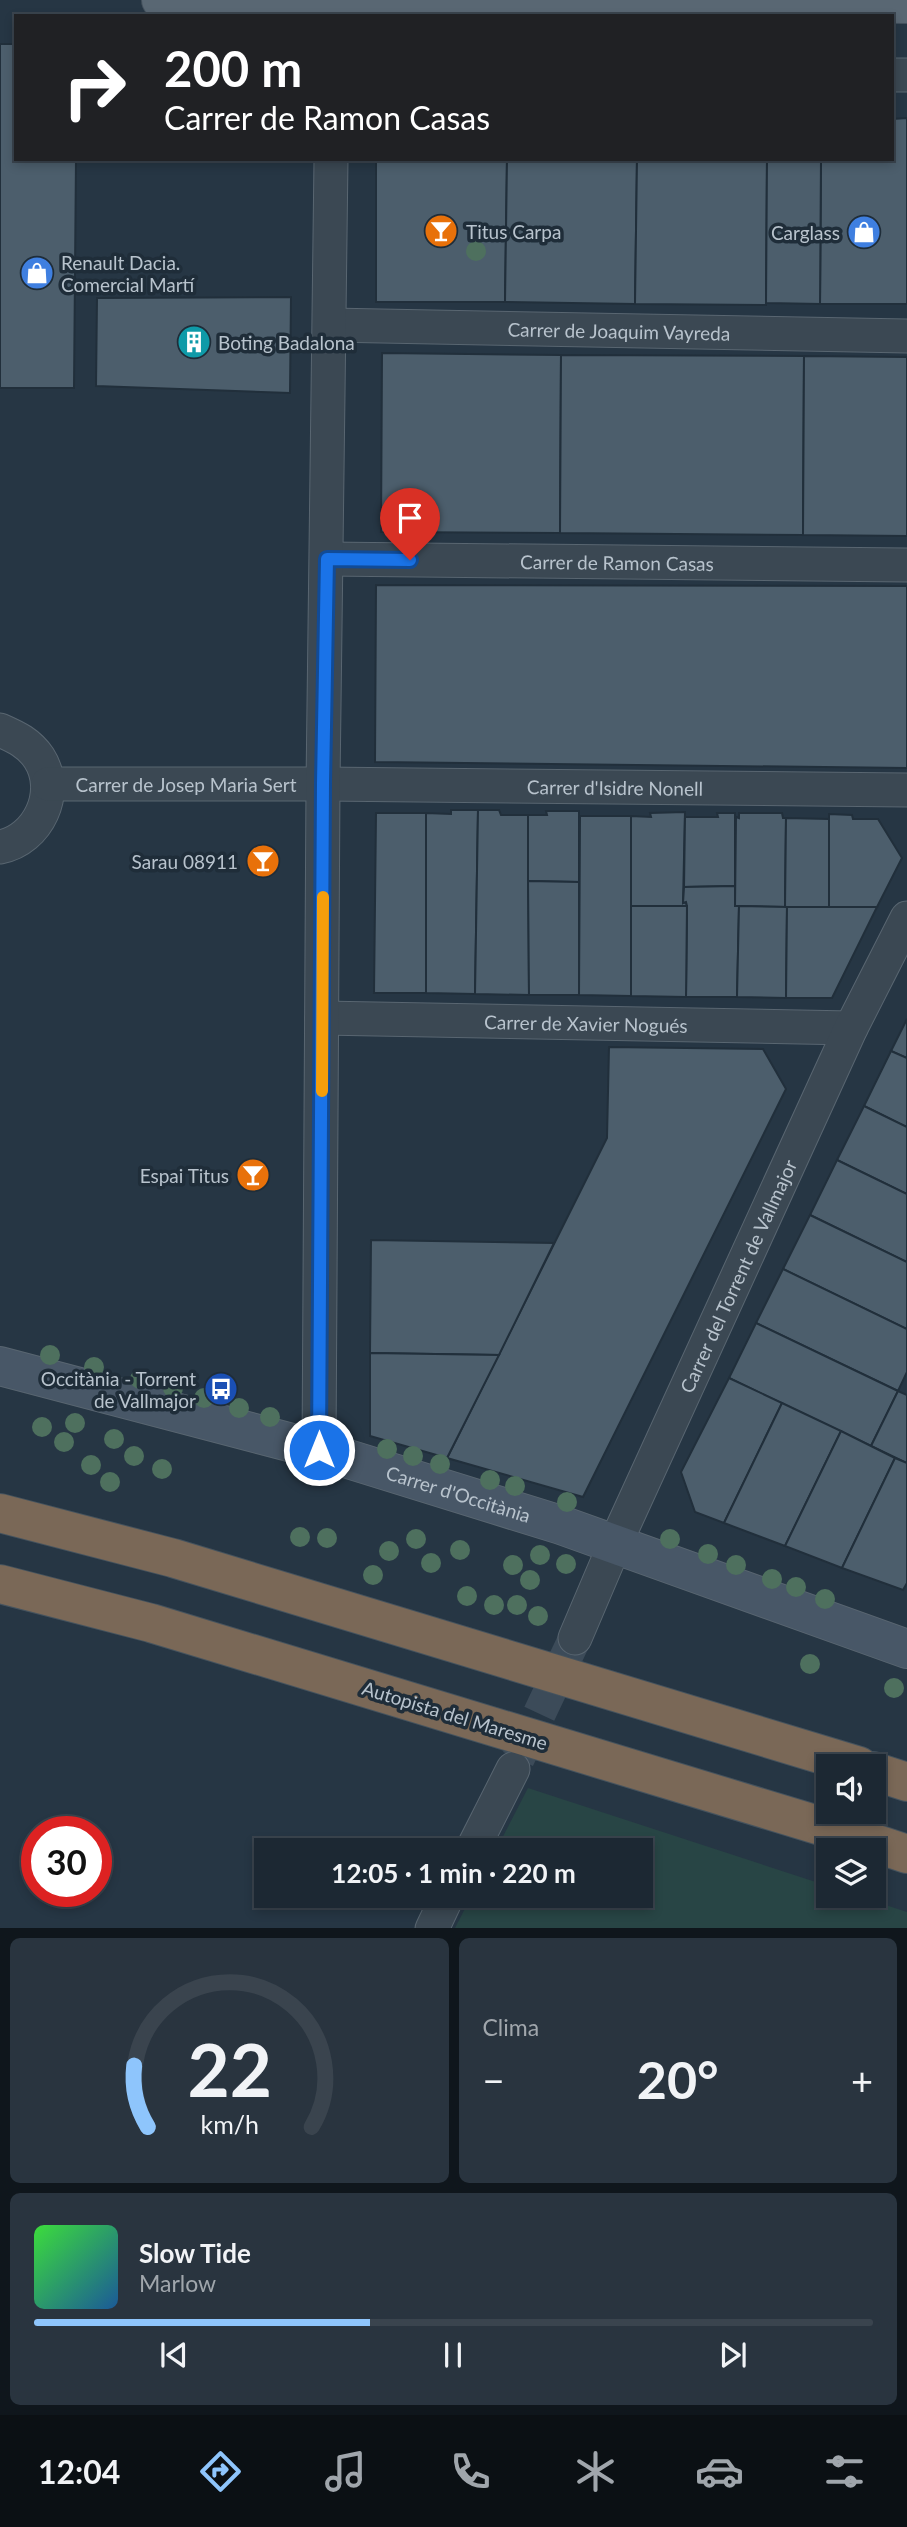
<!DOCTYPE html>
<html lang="es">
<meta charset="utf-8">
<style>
body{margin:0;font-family:Lato,sans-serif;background:#29343f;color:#f1f3f6;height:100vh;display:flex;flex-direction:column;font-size:26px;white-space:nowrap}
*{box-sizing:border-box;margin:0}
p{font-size:23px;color:#a0a6ac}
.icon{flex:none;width:38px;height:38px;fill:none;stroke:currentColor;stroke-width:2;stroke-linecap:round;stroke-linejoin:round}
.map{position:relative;height:1928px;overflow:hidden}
.drawer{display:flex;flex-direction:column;gap:10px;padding:10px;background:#0f161c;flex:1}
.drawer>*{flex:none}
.banner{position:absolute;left:14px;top:14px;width:880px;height:147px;border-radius:0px;box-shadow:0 4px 10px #0003,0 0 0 2px #3a444e;background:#202124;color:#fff;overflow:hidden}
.buttons{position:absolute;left:816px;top:1754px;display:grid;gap:14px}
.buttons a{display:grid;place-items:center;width:70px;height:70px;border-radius:0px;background:#1c2833;box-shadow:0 4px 10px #0003,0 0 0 2px #3a444e;font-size:35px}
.speed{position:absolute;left:21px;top:1816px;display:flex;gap:14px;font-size:35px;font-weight:700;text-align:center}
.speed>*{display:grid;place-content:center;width:91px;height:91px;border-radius:50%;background:#1c2833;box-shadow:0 4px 10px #0003,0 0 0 2px #3a444e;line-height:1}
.speed .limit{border:10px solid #d22;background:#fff;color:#111}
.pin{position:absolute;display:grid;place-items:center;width:60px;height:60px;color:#fff;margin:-72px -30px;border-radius:50% 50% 50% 0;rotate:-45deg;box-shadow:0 0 7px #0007}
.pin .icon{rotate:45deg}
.me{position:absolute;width:77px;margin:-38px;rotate:0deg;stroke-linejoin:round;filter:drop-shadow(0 0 5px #0008)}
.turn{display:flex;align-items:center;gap:24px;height:147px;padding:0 35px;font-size:32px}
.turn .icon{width:91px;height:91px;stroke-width:2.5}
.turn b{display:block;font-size:49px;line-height:60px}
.big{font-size:52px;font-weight:700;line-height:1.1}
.drawer .widget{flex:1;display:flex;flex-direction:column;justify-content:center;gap:10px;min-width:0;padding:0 24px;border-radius:10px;background:#29343f}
.drawer .dial{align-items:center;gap:0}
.dial svg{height:182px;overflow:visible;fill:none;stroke:#3a444e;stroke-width:7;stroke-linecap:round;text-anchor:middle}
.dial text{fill:#f1f3f6;stroke:none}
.song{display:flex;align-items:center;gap:21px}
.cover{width:84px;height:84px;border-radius:10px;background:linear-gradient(135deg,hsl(120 70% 55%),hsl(210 70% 35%))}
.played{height:7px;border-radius:4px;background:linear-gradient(90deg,#8ec5fc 40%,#3a444e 40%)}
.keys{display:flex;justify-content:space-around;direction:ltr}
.heat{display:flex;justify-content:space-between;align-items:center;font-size:38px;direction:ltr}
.drawer .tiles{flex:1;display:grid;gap:10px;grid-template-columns:1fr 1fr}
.widget:last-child{grid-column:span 2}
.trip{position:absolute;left:254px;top:1838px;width:399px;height:70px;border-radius:0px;background:#1c2833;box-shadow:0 4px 10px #0003,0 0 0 2px #3a444e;font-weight:700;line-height:70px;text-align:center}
.menu{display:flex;height:112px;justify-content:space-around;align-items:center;background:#0b1014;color:#a0a6ac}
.menu .icon{width:49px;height:49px}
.menu .active{color:#8ec5fc}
.menu b{font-size:32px;color:#f1f3f6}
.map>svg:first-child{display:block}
.green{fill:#284545}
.building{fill:#4c5e6c;stroke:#212f3b;stroke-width:2}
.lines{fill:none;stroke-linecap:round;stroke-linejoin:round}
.street-tunnel{stroke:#3c4b59;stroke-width:33;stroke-dasharray:33 17;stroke-linecap:butt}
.street-casing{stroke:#596671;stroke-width:35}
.secondary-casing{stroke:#596671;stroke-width:40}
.primary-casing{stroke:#44515d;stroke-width:40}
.highway-casing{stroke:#45535e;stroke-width:40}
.street{stroke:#3b4853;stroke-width:33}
.secondary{stroke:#485767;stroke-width:38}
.primary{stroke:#596773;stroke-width:38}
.highway{stroke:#7a6857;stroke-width:38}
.tree{fill:#4e705e}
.route-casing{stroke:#114b97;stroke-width:18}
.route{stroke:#1a73e8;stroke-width:12}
.slow{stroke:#f59e0b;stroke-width:12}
.labels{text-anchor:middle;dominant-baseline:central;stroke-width:7;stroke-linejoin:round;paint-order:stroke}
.poi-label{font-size:19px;fill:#b8c3cd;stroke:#1f2d39;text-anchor:end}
.street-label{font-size:19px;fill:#b8c3cd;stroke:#1f2d39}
</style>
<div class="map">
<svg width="907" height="1929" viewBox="0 0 907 1929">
<rect width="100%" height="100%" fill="#263644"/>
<polygon class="green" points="528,1788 828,1886 828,1895 855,1895 907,1912 907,1928 455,1928 472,1895 640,1895 640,1850 496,1850"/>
<g class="building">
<polygon points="0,44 16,44 16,159 76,159 74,388 0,388"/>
<polygon points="907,118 907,304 820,304 821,159 892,159 892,119"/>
<polygon points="376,159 507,159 505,302 376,302"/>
<polygon points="507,159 637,159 635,304 505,302"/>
<polygon points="637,159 767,159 766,305 635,304"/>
<polygon points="767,159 821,159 820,304 766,303"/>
<polygon points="291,297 290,393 96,386 97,298"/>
<polygon points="382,353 561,355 560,533 381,532"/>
<polygon points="561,355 804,356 803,535 560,533"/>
<polygon points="804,356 907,357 907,536 803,535"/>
<polygon points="376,585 907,586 907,768 375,762"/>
<polygon points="451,810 478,810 475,994 426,993 426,813 451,814"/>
<polygon points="478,810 499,810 501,815 528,815 529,995 475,994"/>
<polygon points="546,811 579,811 579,882 528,881 528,815 547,815"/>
<polygon points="685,812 683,903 686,902 687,906 631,906 631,816 651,817 650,813"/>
<polygon points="376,813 426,813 426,993 374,993"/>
<polygon points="717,813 735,813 735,886 684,887 685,817 718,817"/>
<polygon points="739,813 782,813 783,818 786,818 785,907 735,906 736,817 739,818"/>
<polygon points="829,814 852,815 853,819 878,819 902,858 877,907 829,907"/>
<polygon points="580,816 631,816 631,996 579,995"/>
<polygon points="786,818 829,819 829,907 785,907"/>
<polygon points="528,881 579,882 579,995 529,995"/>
<polygon points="735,886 735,906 739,906 737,997 686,997 687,906 686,902 683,903 684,887"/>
<polygon points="631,906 687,906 686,997 631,996"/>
<polygon points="739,906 787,907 786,998 737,997"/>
<polygon points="787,907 877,907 832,998 786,998"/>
<polygon points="907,1019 907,1058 891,1051"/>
<polygon points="609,1047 763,1049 786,1089 583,1497 447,1458 607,1138"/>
<polygon points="891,1051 907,1058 907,1127 864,1106"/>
<polygon points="864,1106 907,1127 907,1194 837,1160"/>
<polygon points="837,1160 907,1194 907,1262 810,1215"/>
<polygon points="810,1215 907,1262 907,1329 783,1269"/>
<polygon points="371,1240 554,1243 499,1355 370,1353"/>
<polygon points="783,1269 907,1329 907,1372 898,1391 756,1323"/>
<polygon points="756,1323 898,1391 871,1446 729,1378"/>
<polygon points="370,1353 499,1355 447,1458 370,1436"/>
<polygon points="729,1378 782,1403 724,1523 695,1512 681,1472"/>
<polygon points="898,1391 907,1395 907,1463 871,1446"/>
<polygon points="782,1403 841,1431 785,1546 724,1523"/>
<polygon points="841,1431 895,1458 842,1568 785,1546"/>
<polygon points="895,1458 907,1463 907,1583 903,1590 842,1568"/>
</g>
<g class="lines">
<polyline class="street-tunnel" points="518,1759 575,1638"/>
<defs>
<g id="street">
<polyline points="892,75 907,75"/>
<path id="s1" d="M 330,325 L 907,336"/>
<path id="s2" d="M 327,559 L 907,565"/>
<path d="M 0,730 C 16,737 29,743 39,758 C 61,792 38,840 0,847"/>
<path id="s3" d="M 48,784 L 323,784 L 907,790"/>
<path id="s4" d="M 322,1018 L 851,1028"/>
<polyline points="319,1450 323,784 331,159"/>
<path id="s5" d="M 575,1638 L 615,1544 L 851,1028 L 907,918"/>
<polyline points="472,1850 513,1769"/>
<polyline points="432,1929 448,1895"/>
</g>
<g id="secondary">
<path id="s6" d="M 0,1366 L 319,1450 L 561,1525 L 907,1649"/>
</g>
<polyline id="primary" points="161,0 907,4"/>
<g id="highway">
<polyline points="0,1513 173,1558 859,1766"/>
<polyline points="0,1584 151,1623 844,1833 907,1854"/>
<polyline points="873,1771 907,1782"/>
</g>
</defs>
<use href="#street" class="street-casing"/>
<use href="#secondary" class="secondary-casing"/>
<use href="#primary" class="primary-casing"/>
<use href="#highway" class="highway-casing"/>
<use href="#street" class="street"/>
<use href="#secondary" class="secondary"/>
<use href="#primary" class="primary"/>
<use href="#highway" class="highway"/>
</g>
<g class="tree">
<circle cx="476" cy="251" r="10"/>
<circle cx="50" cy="1355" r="10"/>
<circle cx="94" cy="1367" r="10"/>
<circle cx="140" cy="1379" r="10"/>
<circle cx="173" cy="1388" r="10"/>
<circle cx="204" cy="1398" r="10"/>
<circle cx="239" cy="1408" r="10"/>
<circle cx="270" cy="1417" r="10"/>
<circle cx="75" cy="1423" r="10"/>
<circle cx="42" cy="1427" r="10"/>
<circle cx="114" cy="1439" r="10"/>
<circle cx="64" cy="1442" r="10"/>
<circle cx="387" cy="1449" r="10"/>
<circle cx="134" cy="1456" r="10"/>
<circle cx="413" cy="1456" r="10"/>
<circle cx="440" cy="1464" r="10"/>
<circle cx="91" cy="1465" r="10"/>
<circle cx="162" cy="1469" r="10"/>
<circle cx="490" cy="1480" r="10"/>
<circle cx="110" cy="1482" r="10"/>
<circle cx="515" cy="1486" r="10"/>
<circle cx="567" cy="1502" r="10"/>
<circle cx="300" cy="1537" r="10"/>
<circle cx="327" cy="1538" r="10"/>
<circle cx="416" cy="1539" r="10"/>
<circle cx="670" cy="1539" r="10"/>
<circle cx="460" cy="1550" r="10"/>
<circle cx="389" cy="1551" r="10"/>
<circle cx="708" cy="1554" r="10"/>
<circle cx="540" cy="1555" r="10"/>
<circle cx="431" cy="1563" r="10"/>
<circle cx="566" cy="1564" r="10"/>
<circle cx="513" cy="1565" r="10"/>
<circle cx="736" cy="1565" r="10"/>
<circle cx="373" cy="1575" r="10"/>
<circle cx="772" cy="1579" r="10"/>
<circle cx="530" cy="1580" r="10"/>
<circle cx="796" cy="1587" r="10"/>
<circle cx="467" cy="1596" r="10"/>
<circle cx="825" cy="1599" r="10"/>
<circle cx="494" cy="1605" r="10"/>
<circle cx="517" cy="1605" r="10"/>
<circle cx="538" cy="1616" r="10"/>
<circle cx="810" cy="1664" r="10"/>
<circle cx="894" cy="1688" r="10"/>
</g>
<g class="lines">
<defs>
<polyline id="route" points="319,1450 323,783 327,559 410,560"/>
</defs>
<use href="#route" class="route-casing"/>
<use href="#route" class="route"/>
<polyline class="slow" points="322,1091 323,897"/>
</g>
<defs>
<symbol id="bar-disc" viewBox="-11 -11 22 22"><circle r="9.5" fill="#e8710a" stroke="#1f2d39"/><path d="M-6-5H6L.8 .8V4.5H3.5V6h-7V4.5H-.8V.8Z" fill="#fff"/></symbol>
<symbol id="shop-disc" viewBox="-11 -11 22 22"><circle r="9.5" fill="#3f7fe0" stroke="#1f2d39"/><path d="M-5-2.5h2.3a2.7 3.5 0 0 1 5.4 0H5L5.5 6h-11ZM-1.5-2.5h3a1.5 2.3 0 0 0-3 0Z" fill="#fff"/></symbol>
<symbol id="building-disc" viewBox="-11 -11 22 22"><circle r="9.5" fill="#0f9aa8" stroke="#1f2d39"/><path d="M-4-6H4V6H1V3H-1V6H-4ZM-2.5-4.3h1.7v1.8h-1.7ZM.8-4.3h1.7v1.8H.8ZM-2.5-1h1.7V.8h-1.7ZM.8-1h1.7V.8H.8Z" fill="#fff"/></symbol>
<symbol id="bus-disc" viewBox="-11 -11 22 22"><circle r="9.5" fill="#1a4fb4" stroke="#1f2d39"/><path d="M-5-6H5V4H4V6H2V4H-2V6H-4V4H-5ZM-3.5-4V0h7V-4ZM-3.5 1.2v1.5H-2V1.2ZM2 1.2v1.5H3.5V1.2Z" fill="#fff"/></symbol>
</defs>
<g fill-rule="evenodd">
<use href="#bar-disc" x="422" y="212" width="38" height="38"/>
<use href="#shop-disc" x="845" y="213" width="38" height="38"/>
<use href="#shop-disc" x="18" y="254" width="38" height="38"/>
<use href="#building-disc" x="175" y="323" width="38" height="38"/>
<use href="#bar-disc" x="244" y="842" width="38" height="38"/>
<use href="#bar-disc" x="234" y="1156" width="38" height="38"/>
<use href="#bus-disc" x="202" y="1370" width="38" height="38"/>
</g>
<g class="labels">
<g class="poi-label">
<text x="466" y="231" text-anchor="start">Titus Carpa</text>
<text x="840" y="232">Carglass</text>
<text x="61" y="262" text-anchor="start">Renault Dacia.<tspan x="61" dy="22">Comercial Martí</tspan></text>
<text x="218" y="342" text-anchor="start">Boting Badalona</text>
<text x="238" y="861">Sarau 08911</text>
<text x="229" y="1175">Espai Titus</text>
<text x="196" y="1378">Occitània - Torrent<tspan x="196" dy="22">de Vallmajor</tspan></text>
</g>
<g class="street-label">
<text stroke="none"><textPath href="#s1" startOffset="289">Carrer de Joaquim Vayreda</textPath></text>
<text stroke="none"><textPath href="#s2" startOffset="290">Carrer de Ramon Casas</textPath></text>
<text stroke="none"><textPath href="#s3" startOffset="138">Carrer de Josep Maria Sert</textPath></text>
<text stroke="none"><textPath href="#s3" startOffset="567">Carrer d'Isidre Nonell</textPath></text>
<text stroke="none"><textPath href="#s4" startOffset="264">Carrer de Xavier Nogués</textPath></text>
<text stroke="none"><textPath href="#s5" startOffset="397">Carrer del Torrent de Vallmajor</textPath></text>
<text stroke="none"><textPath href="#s6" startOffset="476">Carrer d'Occitània</textPath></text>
<text transform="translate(455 1715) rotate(17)">Autopista del Maresme</text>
</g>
</g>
</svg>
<div class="buttons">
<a><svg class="icon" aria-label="sound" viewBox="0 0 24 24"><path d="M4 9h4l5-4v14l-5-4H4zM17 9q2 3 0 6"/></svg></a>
<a><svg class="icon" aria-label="layers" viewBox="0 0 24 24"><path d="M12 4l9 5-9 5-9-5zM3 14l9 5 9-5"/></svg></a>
</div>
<div class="speed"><div class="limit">30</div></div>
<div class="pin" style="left:410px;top:560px;background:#d93025"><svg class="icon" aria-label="arrive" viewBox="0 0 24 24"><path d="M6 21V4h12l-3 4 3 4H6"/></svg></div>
<svg class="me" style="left:319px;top:1450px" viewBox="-20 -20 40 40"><circle r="17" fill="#1a73e8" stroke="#fff" stroke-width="3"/><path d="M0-11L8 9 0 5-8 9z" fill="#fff"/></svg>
<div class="trip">12:05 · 1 min · 220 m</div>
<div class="banner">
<div class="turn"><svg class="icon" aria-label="right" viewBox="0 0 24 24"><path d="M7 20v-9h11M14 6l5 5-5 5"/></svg><div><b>200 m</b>Carrer de Ramon Casas</div></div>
</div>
</div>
<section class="drawer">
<div class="tiles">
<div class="widget dial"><svg viewBox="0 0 100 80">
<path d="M14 69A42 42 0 1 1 86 69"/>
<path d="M14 69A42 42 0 0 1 8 42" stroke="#8ec5fc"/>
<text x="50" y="56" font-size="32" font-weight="700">22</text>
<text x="50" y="72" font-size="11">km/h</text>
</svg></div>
<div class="widget"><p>Clima</p>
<div class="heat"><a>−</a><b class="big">20°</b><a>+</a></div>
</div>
<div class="widget">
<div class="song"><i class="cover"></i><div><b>Slow Tide</b><p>Marlow</p></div></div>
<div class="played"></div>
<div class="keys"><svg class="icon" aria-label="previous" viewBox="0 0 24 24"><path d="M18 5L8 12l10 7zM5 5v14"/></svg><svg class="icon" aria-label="pause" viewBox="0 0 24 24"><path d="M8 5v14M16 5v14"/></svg><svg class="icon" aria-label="next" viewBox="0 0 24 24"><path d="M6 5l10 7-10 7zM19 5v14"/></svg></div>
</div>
</div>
</section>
<nav class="menu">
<b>12:04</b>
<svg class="icon active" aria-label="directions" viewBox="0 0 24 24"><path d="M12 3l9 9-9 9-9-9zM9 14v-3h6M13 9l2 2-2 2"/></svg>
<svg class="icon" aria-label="music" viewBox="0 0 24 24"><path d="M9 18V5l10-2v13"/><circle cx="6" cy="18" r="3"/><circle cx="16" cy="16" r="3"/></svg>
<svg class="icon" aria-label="phone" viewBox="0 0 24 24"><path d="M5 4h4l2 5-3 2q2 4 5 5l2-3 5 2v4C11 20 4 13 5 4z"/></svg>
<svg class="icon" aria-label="climate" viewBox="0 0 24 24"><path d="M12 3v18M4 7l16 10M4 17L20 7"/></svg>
<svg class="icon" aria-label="car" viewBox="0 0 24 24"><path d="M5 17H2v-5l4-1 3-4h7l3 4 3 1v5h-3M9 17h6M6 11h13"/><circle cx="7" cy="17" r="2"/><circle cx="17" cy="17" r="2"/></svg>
<svg class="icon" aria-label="filters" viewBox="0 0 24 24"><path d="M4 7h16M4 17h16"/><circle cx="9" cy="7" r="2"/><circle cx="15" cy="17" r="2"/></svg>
</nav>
